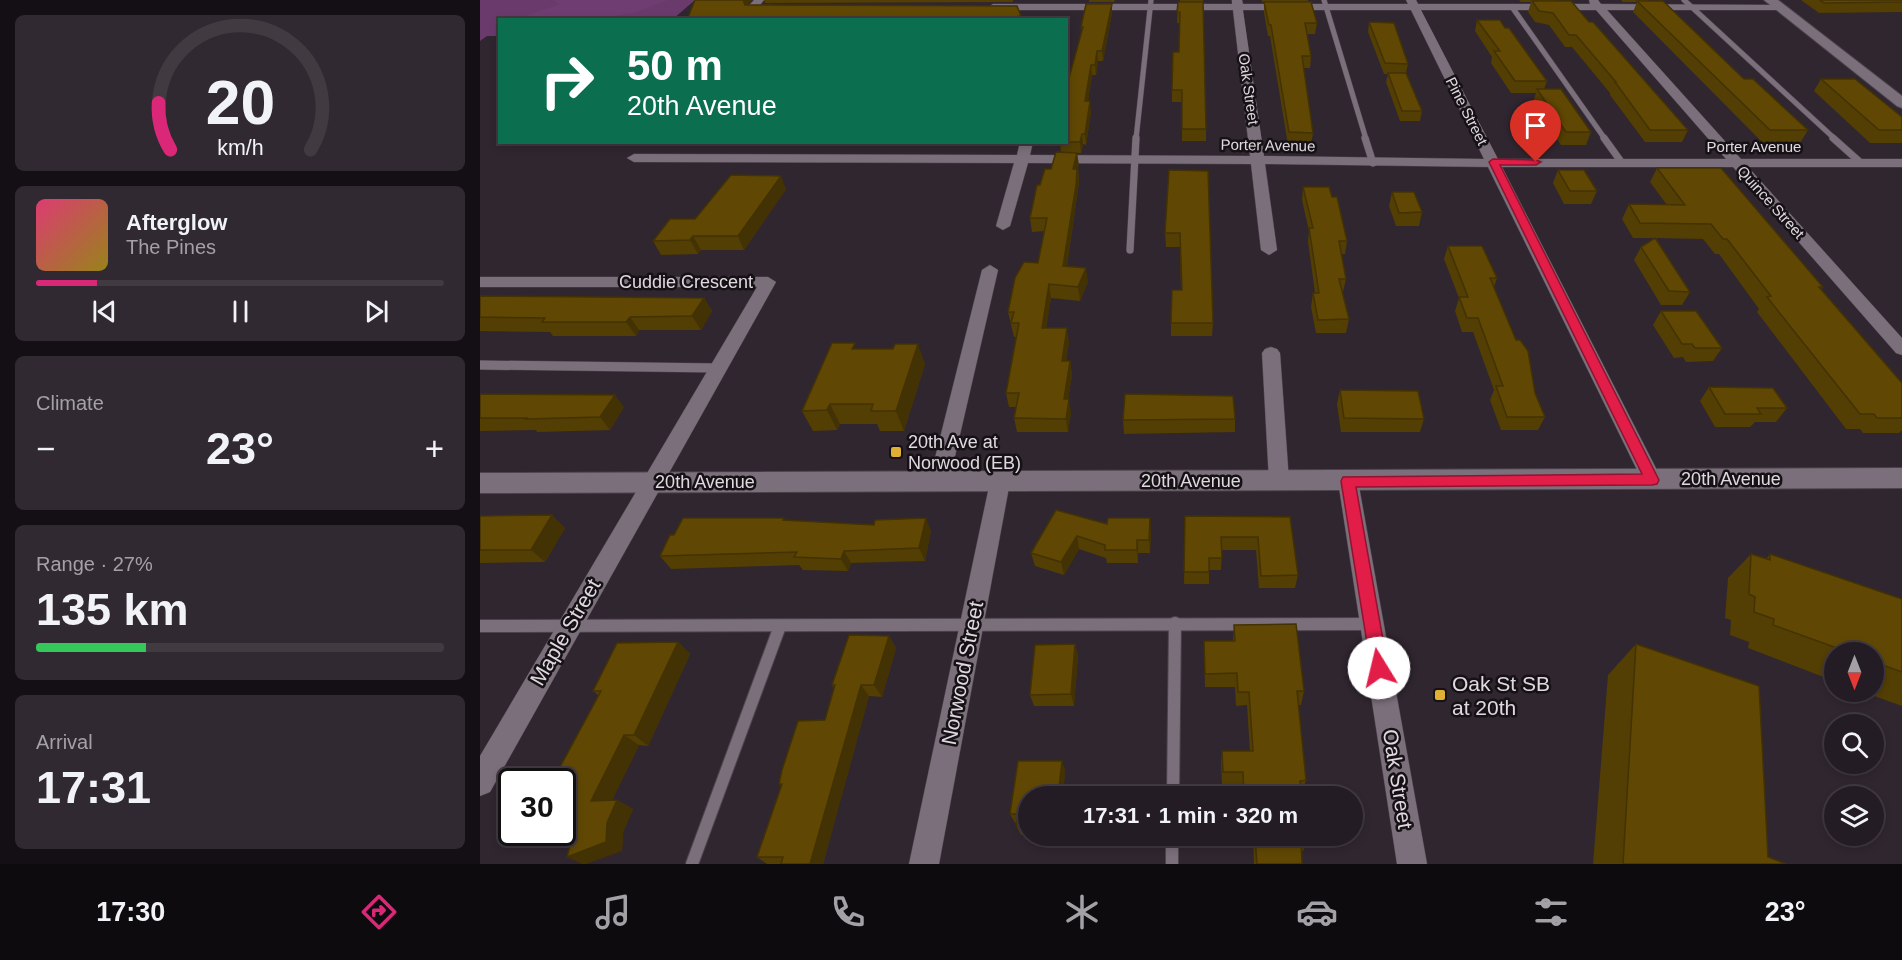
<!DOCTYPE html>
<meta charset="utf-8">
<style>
body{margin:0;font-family:Arial,sans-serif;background:#302931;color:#f1f3f6;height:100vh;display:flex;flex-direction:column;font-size:22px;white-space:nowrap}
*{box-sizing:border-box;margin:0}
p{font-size:20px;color:#a3a1a6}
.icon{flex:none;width:33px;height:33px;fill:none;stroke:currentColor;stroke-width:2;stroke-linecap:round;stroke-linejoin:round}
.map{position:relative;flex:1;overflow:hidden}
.details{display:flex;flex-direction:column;gap:15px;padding:15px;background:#140f14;width:480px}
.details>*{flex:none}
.hud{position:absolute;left:18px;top:18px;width:570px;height:126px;border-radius:0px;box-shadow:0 3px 9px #0003,0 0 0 2px #413a41;background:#0b6e4f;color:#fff;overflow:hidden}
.needle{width:39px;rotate:180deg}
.tools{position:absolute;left:1344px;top:642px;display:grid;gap:12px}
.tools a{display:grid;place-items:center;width:60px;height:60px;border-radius:50%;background:#241c24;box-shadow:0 3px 9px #0003,0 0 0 2px #413a41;font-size:30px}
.speed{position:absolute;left:18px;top:768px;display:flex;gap:12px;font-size:30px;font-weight:700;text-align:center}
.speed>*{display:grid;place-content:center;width:78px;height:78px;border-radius:50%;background:#241c24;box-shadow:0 3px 9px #0003,0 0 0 2px #413a41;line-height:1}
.speed .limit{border:3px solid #111;border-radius:9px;background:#fff;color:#111}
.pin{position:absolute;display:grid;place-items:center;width:51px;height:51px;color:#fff;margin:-62px -26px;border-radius:50% 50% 50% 0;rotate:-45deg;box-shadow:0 0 6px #0007}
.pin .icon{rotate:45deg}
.me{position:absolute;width:66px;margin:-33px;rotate:351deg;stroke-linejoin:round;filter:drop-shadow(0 0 4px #0008)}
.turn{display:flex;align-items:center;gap:21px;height:126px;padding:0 30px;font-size:27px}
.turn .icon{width:78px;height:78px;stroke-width:2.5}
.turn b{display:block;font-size:42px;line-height:51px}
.big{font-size:45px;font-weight:600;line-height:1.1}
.details .card{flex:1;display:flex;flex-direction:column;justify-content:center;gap:9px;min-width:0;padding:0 21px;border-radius:9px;background:#302931}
.details .dial{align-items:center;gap:0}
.dial svg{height:156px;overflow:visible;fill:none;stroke:#413a41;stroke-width:7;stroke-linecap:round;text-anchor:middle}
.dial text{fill:#f1f3f6;stroke:none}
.song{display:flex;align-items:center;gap:18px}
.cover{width:72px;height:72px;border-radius:9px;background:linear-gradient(135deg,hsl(340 70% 55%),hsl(50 70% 35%))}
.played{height:6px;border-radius:3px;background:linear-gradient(90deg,#db2777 15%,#413a41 15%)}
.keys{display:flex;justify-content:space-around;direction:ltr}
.heat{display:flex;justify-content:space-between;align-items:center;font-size:33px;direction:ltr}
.charge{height:9px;border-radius:4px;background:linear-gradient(90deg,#34c759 27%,#413a41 0)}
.trip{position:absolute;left:538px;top:786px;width:345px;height:60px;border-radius:30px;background:#241c24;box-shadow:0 3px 9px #0003,0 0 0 2px #413a41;font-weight:600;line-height:60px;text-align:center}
.dock{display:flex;height:96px;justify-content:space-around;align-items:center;background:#0e0b0e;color:#a3a1a6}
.dock .icon{width:42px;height:42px}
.dock .selected{color:#db2777}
.dock b{font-size:27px;color:#f1f3f6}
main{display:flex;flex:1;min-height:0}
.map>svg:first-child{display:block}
.green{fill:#6b3a6d}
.forest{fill:#703d73}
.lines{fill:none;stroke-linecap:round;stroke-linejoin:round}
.service-far3-casing{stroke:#4c444c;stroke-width:6}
.service-far2-casing{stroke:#4c444c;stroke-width:8}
.service-far1-casing{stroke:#4c444c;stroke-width:10}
.service-casing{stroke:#4c444c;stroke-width:14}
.minor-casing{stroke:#4c444c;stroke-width:1}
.tertiary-casing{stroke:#4c444c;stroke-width:2}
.service-far3{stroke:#7b6f7b;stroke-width:5}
.service-far2{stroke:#7b6f7b;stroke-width:7}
.service-far1{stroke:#7b6f7b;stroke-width:9}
.service{stroke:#7b6f7b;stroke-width:12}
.minor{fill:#7b6f7b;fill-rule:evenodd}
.tertiary{fill:#7b6f7b;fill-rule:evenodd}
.wall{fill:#533e03}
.shaded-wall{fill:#433203}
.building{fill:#604804;stroke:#433203;stroke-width:1.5}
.route{fill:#e11d48;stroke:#92132f;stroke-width:1.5}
.poi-dot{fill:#e0b034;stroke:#151115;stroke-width:2}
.labels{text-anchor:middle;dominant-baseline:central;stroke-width:5;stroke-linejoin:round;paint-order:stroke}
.far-street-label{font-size:15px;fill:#e0d9e0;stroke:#151115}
.street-label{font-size:18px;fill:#e0d9e0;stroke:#151115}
.poi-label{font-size:18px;fill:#e0d9e0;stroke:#151115;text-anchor:start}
.near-street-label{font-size:21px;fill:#e0d9e0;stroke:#151115}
.near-poi-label{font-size:21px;fill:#e0d9e0;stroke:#151115;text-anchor:start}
</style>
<main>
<section class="details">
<div class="card dial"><svg viewBox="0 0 100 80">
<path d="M14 69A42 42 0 1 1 86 69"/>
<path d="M14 69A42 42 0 0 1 8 45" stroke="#db2777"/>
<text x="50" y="56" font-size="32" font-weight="700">20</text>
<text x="50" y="72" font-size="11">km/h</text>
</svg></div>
<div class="card">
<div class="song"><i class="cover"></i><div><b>Afterglow</b><p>The Pines</p></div></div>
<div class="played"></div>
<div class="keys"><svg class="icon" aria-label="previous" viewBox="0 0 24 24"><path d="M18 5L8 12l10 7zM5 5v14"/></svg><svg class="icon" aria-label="pause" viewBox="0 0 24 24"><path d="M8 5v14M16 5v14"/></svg><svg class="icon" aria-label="next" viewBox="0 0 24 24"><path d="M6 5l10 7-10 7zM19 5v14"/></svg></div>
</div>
<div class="card"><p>Climate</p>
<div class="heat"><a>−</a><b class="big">23°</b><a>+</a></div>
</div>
<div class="card"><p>Range · 27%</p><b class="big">135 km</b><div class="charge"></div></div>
<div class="card"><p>Arrival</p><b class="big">17:31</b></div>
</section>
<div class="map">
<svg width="1422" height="864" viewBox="0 0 1422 864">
<rect width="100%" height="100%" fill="#302630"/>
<polygon class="green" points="0,0 215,0 193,19 20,20 19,36 7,36 0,41"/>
<polygon class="forest" points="73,0 188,0 153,13 115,19 36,19 80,4"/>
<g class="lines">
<defs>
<g id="service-far3">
<polyline points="844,0 886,139"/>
<polyline points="1204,0 1355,139"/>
<polyline points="1032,7 1125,139"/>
<polyline points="656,139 671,0"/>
</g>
<g id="service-far2">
<polyline points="885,138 893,163"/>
<polyline points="1124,138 1142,163"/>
<polyline points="1353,138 1381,163"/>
<polyline points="650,250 656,138"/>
</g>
<polyline id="service-far1" points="0,365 238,368"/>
<g id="service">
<polyline points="0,626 892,624"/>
<polyline points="693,796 695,623"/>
<polyline points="692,836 692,864"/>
<polyline points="212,864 300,626"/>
</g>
<g id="minor">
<polygon points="274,0 284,0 280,5 294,5 299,8 294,11 268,10 267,8"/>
<path d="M 752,0 L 762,0 L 763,4 L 928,4 L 926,0 L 936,0 L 938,4 L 1110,4 L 1109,0 L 1118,0 L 1121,4 L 1304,5 L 1304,9 L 1300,10 L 1127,10 L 1261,159 L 1422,159 L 1422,167 L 1268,167 L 1422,338 L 1422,355 L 1416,353 L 1253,167 L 1022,167 L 1182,480 L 1179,486 L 1172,488 L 1165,486 L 1162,480 L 1008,167 L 785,164 L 797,250 L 789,255 L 781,250 L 771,164 L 548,163 L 530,226 L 523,230 L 516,226 L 534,163 L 154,162 L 147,158 L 154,154 L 537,155 L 540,142 L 553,142 L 550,155 L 770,156 L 753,10 L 513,10 L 508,7 L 513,4 L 752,4 ZM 763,10 L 931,10 L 1004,159 L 784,156 ZM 941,10 L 1116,10 L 1246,159 L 1018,159 Z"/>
<polygon points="510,265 518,270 469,482 466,488 459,490 452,488 449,482 502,270"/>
<polygon points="0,277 288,277 296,282 10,792 0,796 0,756 277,287 0,287"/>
<polygon points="791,347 797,349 800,353 809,481 806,487 799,489 792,487 789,481 782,353 785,349"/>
<polygon points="868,473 875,475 878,481 947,864 917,864 858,481 861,475"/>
<polygon points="520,474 527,476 530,482 459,864 429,864 510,482 513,476"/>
</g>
<g id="tertiary">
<polygon points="1284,0 1298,0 1422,96 1422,108 1417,106"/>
<polygon points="1422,468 1422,488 0,493 0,473"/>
</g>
</defs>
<use href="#service-far3" class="service-far3-casing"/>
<use href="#service-far2" class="service-far2-casing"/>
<use href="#service-far1" class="service-far1-casing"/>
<use href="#service" class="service-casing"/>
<use href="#minor" class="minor-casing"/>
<use href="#tertiary" class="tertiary-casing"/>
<use href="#service-far3" class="service-far3"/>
<use href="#service-far2" class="service-far2"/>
<use href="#service-far1" class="service-far1"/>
<use href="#service" class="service"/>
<use href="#minor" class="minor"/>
<use href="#tertiary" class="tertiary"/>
</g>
<g class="wall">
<polygon points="284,0 536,0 533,0 533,2 285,3"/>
<polygon points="609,0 635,0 634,2 609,2"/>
<rect x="700" y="0" width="23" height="2"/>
<rect x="782" y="0" width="46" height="2"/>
<polygon points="1039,0 1079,0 1078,1 1109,22 1208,130 1202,142 1165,142 1130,95 1130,93 1092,47 1085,47 1069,25 1055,22 1048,12 1051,2 1041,2"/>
<polygon points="1141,0 1168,0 1168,1 1328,130 1320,143 1283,143 1153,12 1157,2 1143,2"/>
<polygon points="1321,0 1422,0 1422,12 1339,13"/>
<polygon points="698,2 726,129 726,141 702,141 702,102 692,102 692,90 699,52 700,23 697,23"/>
<polygon points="784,2 837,23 835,34 827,34 831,56 830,68 823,68 833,133 831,145 808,145 790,36 788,36 784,13"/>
<polygon points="632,4 632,13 623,61 618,61 616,75 612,75 608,101 611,112 606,145 603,144 601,153 597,153 599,182 587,266 608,282 600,301 571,298 566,328 589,342 586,361 590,361 592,375 588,399 591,413 588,432 537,432 534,418 536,407 529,407 526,393 536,337 534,337 528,312 558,263 564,231 552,232 550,218 560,185 571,169 581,152 580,144 576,143 576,142 586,142 602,33 601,27"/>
<polygon points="997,20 1025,28 1067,81 1064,89 1111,132 1106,145 1081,145 1053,102 1056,93 1031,93 1011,63 1012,57 995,31"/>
<polygon points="889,22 928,64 926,73 942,111 940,121 920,121 906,82 908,74 904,74 888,32"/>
<polygon points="1341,79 1422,117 1422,143 1390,143 1334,91"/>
<polygon points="458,142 498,142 497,144 459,145"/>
<polygon points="1177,168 1343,287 1341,290 1422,383 1422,430 1419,433 1383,433 1380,429 1366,429 1277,312 1279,309 1239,254 1235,254 1223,239 1176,238 1210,292 1202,305 1181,305 1154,260 1161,247 1175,238 1153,238 1142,219 1149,204 1187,205 1170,182"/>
<polygon points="689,170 733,323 732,336 691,336 691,323 701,290 700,247 686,247 685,233"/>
<polygon points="1078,170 1117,191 1111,204 1084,204 1073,183"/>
<polygon points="823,187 867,241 865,254 861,254 866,279 863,292 862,292 869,319 866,333 836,333 831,307 833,293 835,293 828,241 829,231 822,200"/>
<polygon points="306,189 264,250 221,250 218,254 181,255 173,241 215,219"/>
<polygon points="912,192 942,212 939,226 916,226 909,206"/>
<polygon points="968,246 1017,278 1014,287 1065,417 1058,430 1021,430 1010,400 1014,390 993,332 982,332 975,311 979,298 964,259"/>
<polygon points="0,296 224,298 232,311 221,330 159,330 156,336 73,336 70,332 0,331"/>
<polygon points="1181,311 1242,348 1233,361 1206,362 1203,357 1194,358 1173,325"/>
<polygon points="445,364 424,431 400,431 397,424 360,424 357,430 333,431 322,411"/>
<polygon points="1229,387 1307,408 1296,422 1275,422 1270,427 1235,427 1220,401"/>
<polygon points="860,390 944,419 940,432 861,432 857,404"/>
<polygon points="0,394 144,407 130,430 57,432 56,430 0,431"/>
<polygon points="755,419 755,432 644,434 643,420"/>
<polygon points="0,516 85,528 65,562 0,563"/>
<polygon points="705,516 810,517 818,575 815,588 779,588 776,550 742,550 741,570 729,570 729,584 704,584"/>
<polygon points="306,521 451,531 445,561 371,563 368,571 323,570 319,565 191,569 180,556 194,535"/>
<polygon points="627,524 671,531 670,553 658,553 658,563 627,563 626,558 599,549 584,575 555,566 551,553"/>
<polygon points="1271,554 1286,559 1290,554 1422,599 1422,706 1383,692 1394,692 1394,652 1354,652 1354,681 1268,648 1269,642 1250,635 1251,620 1245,618 1248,578"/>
<polygon points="754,625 824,691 821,705 818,705 826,780 822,792 822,796 762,796 761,784 742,784 741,763 742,751 770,751 767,705 756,706 755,687 725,687 724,641 753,641"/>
<polygon points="409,636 416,648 402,697 389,696 343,864 287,864 277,857 301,786 299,784 345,720 354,688 352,685"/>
<polygon points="198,642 210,654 168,746 159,745 132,800 137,800 153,809 143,832 142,851 92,839 57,838 44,832 82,832 82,782 118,695 113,691"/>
<polygon points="595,644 598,656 594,706 554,706 550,695"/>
<polygon points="1156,644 1288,857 1306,864 1113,864 1128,675"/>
<polygon points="538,761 582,761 585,771 583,796 549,796 549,835 541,835 536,826 537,823 535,823 530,814"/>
<polygon points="773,836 826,836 827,841 823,851 821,851 822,864 774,864"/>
</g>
<g class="shaded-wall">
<polygon points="263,0 272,0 265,7"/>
<polygon points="632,4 632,13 623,61 622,51"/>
<polygon points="541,16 541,20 535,20 534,17"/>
<polygon points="617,51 618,61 616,75 615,65"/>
<polygon points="611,65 612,75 606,112 605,101"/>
<polygon points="610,101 611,112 606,145 605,134"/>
<polygon points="602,134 603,144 601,153 600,142"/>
<polygon points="597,153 599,165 597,171 599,182 585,279 583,266 593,169"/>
<polygon points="301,176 306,189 264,250 258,236"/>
<polygon points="213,236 221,250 218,254 210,240"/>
<polygon points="606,268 608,282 600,301 598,287"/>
<polygon points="569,284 571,298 564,342 562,328"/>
<polygon points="224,298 232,311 221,330 212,316"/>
<polygon points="150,317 159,330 156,336 146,322"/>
<polygon points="587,328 589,342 584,375 582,361"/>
<polygon points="438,344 445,364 424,431 416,411"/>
<polygon points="590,361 592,375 586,413 584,399"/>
<polygon points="135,395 144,407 130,430 120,417"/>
<polygon points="589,399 591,413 588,432 586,419"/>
<polygon points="350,404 360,424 357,430 347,410"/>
<polygon points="72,515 85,528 65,562 51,550"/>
<polygon points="446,518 451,531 445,561 439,548"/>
<polygon points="670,518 671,531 670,553 669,540"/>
<polygon points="597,536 599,549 584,575 581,562"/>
<polygon points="657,540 658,553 658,563 657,550"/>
<polygon points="364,551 371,563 368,571 361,559"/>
<polygon points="409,636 416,648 402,697 394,685"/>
<polygon points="198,642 210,654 168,746 154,735"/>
<polygon points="595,644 598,656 594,706 591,694"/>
<polygon points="381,685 389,696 343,864 330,864"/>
<polygon points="144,735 159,745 127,811 111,801"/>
<polygon points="582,761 585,771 583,796 578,796"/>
<polygon points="137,800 153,809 143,832 142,851 106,864 102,864 87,857 127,823"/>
</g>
<g class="building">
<polygon points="215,0 263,0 265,5 537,6 541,16 534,17 535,20 207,20"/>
<polygon points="1340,0 1422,0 1422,2 1344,3"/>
<polygon points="1052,1 1091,1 1109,22 1113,22 1128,39 1208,130 1170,130 1135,82 1136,82 1096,35 1089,35 1073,13 1059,11"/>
<polygon points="1157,1 1183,1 1264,79 1273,79 1328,130 1290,130"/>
<polygon points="698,2 723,2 726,129 702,129 702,90 692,90 693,52 699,52 700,12 697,12"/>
<polygon points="784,2 831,2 837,23 825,23 831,56 822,56 833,133 809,132 791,25 789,25"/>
<polygon points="606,4 632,4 622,51 617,51 615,65 611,65 605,101 610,101 605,134 602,134 600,142 586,142 586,89 603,27 601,27"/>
<polygon points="997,20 1020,20 1025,28 1029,28 1067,81 1035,81 1014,51 1020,51"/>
<polygon points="889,22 914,23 928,64 905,63"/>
<polygon points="908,73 926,73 942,111 922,111"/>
<polygon points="1341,79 1375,79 1422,117 1422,130 1399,130"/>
<polygon points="1057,89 1081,89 1111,132 1086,132"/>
<polygon points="576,152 597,153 593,169 597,169 596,185 583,266 606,268 598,287 569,284 562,328 587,328 582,361 590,361 584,399 589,399 586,419 534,418 539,393 526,393 539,323 531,323 534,312 528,312 535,278 544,262 558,263 567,218 550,218 557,185 560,185 565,169 571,169"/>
<polygon points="1177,168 1241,168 1343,287 1339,287 1422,383 1422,418 1397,418 1394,414 1380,414 1287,297 1291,296 1247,239 1243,239 1231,224 1160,223 1149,204 1205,205"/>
<polygon points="689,170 728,171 733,323 691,323 692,290 702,290 700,233 685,233"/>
<polygon points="1078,170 1104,170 1117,191 1090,191"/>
<polygon points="251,175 301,176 258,236 213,236 210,240 173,241 190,219 215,219"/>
<polygon points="823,187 849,187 852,197 857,197 867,241 859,241 866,279 859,279 869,319 838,320 833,293 839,293 829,228 833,228"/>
<polygon points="912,192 934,192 942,212 919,213"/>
<polygon points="1175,238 1210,292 1189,291 1161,247"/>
<polygon points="968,246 1002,246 1017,278 1010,278 1036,340 1040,340 1048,351 1055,393 1065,417 1027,417 1016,386 1023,386 998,318 987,318 979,297 988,297"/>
<polygon points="0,296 224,298 212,316 150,317 146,322 62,322 65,318 0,317"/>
<polygon points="1181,311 1216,311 1242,348 1215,348 1212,344 1202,344"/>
<polygon points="352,343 375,343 372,349 413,349 415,344 438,344 416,411 391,411 393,404 350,404 347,410 322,411"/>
<polygon points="1229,387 1293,388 1307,408 1277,408 1281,414 1245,414"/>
<polygon points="860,390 938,391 944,419 864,418"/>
<polygon points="0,394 135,395 120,417 46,419 47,418 0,418"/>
<polygon points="645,394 753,396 755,419 643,420"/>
<polygon points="576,510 627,524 628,518 670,518 669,540 657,540 657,550 625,550 625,545 597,536 581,562 551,553"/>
<polygon points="72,515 51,550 0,550 0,516"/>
<polygon points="705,516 810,517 818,575 781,576 778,537 741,537 742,558 729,558 729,572 704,572"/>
<polygon points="203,518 304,518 303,520 394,525 395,520 446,518 439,548 364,551 361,559 314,557 317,552 180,556 190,535 194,535"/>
<polygon points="1271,554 1290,560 1290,554 1422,599 1422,672 1394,662 1394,652 1368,652 1293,625 1294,619 1274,612 1275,597 1269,594"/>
<polygon points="816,624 824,691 817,691 826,780 820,781 822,796 764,796 763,772 743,772 742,751 773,751 769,692 758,692 757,673 725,674 724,641 755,641 754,625"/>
<polygon points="369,635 409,636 394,685 381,685 330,864 301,864 303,857 277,857 302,784 299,784 302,770 318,721 345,720 355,685 352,685"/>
<polygon points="198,642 154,735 144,735 111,801 137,800 127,823 126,842 87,857 94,830 82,830 82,782 72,782 121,691 113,691 137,643"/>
<polygon points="595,644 591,694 550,695 555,645"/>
<polygon points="1156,644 1279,686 1288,857 1306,864 1143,864"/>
<polygon points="538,761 582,761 578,796 549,796 549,826 536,826 538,814 530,814"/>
<polygon points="775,836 826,836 827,841 821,841 822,864 777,864"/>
</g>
<polygon class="route" points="1013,159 1056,160 1061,162 1056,165 1020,165 1179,480 1177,484 1172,485 876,487 908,668 905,674 899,676 893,674 891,668 861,481 863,477 1162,474 1009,162"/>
<g class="poi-dot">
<rect x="410" y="446" width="12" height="12" rx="3"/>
<rect x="954" y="689" width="12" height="12" rx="3"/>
</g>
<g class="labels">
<g class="far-street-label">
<text transform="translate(769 89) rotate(82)">Oak Street</text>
<text transform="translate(987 111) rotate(63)">Pine Street</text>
<text transform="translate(788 145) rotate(1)">Porter Avenue</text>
<text x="1274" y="146">Porter Avenue</text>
<text transform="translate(1291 202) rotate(48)">Quince Street</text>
</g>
<g class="street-label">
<text x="206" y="282">Cuddie Crescent</text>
<text x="1251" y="479">20th Avenue</text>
<text x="711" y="481">20th Avenue</text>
<text x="225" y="482">20th Avenue</text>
</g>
<g class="poi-label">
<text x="428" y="442">20th Ave at<tspan x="428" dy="21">Norwood (EB)</tspan></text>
</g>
<g class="near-street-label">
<text transform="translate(85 632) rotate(-60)">Maple Street</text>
<text transform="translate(482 673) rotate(-79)">Norwood Street</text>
<text transform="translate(918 779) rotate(81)">Oak Street</text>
</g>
<g class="near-poi-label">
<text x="972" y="683">Oak St SB<tspan x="972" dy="24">at 20th</tspan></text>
</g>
</g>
</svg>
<div class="tools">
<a><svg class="needle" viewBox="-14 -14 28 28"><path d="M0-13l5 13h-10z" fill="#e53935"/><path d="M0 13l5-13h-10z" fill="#a3a1a6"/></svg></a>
<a><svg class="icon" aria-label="search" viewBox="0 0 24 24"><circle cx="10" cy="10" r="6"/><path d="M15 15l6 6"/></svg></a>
<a><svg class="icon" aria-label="layers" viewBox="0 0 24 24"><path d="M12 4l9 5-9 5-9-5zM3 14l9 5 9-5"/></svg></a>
</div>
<div class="speed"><div class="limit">30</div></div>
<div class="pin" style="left:1056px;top:162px;background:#d93025"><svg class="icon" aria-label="arrive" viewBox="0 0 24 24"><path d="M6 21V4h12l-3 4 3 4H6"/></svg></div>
<svg class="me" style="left:899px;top:668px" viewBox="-20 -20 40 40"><circle r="19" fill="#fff"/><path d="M0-13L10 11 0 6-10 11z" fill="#e11d48"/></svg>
<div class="trip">17:31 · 1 min · 320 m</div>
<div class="hud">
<div class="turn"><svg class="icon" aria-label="right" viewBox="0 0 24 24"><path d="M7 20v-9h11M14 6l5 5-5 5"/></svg><div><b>50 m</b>20th Avenue</div></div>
</div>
</div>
</main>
<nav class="dock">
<b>17:30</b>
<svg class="icon selected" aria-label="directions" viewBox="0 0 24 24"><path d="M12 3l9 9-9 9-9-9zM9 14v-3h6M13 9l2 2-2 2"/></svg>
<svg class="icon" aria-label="music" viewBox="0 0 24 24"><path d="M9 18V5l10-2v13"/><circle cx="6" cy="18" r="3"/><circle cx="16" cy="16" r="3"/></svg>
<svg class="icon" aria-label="phone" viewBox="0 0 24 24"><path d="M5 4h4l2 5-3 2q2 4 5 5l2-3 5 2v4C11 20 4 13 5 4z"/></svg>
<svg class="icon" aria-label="climate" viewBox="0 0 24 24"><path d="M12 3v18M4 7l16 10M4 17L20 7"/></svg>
<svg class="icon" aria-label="car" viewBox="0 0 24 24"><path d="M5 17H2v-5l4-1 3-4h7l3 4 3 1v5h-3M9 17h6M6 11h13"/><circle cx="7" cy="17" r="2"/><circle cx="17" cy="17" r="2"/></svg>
<svg class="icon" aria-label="filters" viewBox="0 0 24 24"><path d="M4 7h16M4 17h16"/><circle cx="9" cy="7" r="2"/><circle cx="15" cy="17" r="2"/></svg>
<b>23°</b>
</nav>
